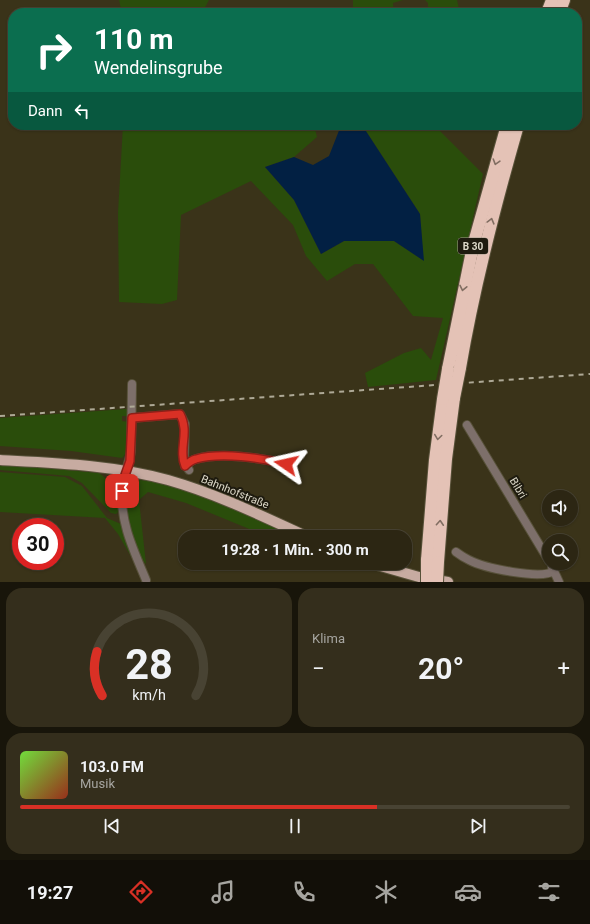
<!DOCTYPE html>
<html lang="de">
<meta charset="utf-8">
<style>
body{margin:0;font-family:Roboto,sans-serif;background:#342e1c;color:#f1f3f6;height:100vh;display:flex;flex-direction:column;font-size:15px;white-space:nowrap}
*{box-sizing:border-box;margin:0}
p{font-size:13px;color:#a6a5a0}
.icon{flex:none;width:22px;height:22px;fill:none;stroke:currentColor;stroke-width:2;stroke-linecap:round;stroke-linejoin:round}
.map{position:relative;height:582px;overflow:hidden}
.sheet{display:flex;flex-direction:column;gap:6px;padding:6px;background:#18150a;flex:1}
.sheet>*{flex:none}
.hud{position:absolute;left:8px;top:8px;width:574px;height:122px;border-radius:16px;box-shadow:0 1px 3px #0004,0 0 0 1px #484333;background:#0b6e4f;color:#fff;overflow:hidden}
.buttons{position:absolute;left:542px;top:490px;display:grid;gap:8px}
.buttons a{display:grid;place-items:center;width:36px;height:36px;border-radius:50%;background:#2c2613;box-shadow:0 1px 3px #0004,0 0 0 1px #484333;font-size:20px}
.speed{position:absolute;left:12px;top:518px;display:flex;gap:8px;font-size:20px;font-weight:700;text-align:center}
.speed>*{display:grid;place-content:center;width:52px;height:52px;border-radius:50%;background:#2c2613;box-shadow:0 1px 3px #0004,0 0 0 1px #484333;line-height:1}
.speed .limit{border:6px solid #d22;background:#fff;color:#111}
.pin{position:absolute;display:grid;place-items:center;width:34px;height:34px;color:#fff;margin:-17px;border-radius:8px;box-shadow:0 2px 6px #0006}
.me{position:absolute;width:44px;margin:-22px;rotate:281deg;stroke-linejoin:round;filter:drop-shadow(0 0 3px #0008)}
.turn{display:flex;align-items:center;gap:14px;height:84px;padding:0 20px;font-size:18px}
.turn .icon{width:52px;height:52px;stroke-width:2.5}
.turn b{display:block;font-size:28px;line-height:34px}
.then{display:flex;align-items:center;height:38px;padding:0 20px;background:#0003;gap:8px;font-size:15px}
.big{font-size:30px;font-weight:700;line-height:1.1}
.sheet .widget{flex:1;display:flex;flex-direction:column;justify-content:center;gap:6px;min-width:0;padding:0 14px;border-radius:16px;background:#342e1c}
.sheet .dial{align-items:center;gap:0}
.dial svg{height:104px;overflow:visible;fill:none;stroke:#484333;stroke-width:7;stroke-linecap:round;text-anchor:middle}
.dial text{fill:#f1f3f6;stroke:none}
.song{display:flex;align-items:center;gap:12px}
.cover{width:48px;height:48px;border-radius:6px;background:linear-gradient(135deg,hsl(100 70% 55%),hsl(10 70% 35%))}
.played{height:4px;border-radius:2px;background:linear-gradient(90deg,#d93025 65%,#484333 65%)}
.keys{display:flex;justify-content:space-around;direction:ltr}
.heat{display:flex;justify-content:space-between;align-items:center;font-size:22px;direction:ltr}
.sheet .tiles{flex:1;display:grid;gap:6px;grid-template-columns:1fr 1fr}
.widget:last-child{grid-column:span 2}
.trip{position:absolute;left:178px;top:530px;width:234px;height:40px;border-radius:16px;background:#2c2613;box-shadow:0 1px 3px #0004,0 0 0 1px #484333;font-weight:700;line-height:40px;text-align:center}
.tabs{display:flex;height:64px;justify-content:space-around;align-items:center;background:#120f08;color:#a6a5a0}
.tabs .icon{width:28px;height:28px}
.tabs .on{color:#d93025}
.tabs b{font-size:18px;color:#f1f3f6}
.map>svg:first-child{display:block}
.green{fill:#2a4d0b}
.water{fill:#022043}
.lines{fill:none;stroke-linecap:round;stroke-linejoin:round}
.minor-casing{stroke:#575139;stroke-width:10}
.major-casing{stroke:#575139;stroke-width:12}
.highway-casing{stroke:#575139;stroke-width:14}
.minor{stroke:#7d6f6a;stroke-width:8}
.major{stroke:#c7aba1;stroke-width:10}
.highway{stroke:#e4c2b6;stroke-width:12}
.rail{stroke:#aea996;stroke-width:2;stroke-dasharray:5 5;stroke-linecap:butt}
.highway-bridge-casing{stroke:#575139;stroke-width:14;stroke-linecap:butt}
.highway-bridge{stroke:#e4c2b6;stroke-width:12}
.oneway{stroke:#816e62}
.route-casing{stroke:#8d1f18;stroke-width:10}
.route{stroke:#d93025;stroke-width:7}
.labels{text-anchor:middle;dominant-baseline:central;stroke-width:4;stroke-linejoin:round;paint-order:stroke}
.shield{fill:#1e1b0f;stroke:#a4a091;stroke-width:1}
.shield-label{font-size:10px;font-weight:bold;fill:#ddd9c9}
.street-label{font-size:11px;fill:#ddd9c9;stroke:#1e1b0f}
</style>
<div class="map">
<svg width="590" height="582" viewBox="0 0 590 582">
<rect width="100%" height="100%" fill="#3a3319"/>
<g class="green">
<polygon points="119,0 209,0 202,13 122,13"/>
<polygon points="353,0 403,0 393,3 394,13 353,13"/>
<polygon points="425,0 457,0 460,13 428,13 428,3"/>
<polygon points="123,125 314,125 317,137 294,157 265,167 294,200 321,254 344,241 394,241 423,260 420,214 362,125 434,125 483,174 436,380 368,387 365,373 404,353 421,348 431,360 443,318 413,316 373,264 355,264 327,281 306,256 293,225 251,181 181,215 177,300 162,304 119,302 118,213"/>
<path d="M 126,409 L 129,411 L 128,416 L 122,416 L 122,421 L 129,422 C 129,433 131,450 122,458 L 71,451 L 0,446 L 0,418 Z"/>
<path d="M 0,464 L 99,473 C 113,482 118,495 119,511 L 116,514 L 111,513 L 82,483 L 69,476 L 0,470 Z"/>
<polygon points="0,472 65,477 82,486 107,518 121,524 141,574 118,534 105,518 0,512"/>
<path d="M 136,480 C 151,480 166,485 181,489 C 221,502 258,520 297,537 L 269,537 L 186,503 L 148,492 L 139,500 L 146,564 C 131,548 117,497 136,480 Z"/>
</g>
<polygon class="water" points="342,125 362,125 420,214 424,261 394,241 344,241 321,254 294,200 265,167 294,157 313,165 329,156 340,128"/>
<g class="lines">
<defs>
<g id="minor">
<path d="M 132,384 L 131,451 C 129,464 123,476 122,490 C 120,523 134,551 146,580"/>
<polyline points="132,418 180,414 185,424 184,462 189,470"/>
<polyline points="467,425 549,561"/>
<path d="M 185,466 C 188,463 192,460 196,459 C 220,452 262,458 286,464"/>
<path d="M 456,552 C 460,555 465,558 469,560 C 484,568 541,580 554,571"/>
<polyline points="552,567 559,582"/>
</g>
<g id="major">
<path d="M 0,460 C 56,463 114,465 168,480 C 217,494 262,516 308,537"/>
<polyline points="370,563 419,577 448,582"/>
</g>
<g id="highway">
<polyline points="547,13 552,0"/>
<polyline points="559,13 564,0"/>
<path d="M 460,368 C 474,285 495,205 518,125"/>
<polyline points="448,369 473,246 507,125"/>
<polyline points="427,560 435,460 443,399"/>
<polyline points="438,562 446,459 454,398"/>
</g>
</defs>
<use href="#minor" class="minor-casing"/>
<use href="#major" class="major-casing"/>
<use href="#highway" class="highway-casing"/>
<use href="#minor" class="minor"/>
<use href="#major" class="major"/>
<use href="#highway" class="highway"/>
<polyline class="rail" points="0,416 590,374"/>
<defs>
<g id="highway-bridge">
<polyline points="454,398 460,368"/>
<polyline points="443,399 448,369"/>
<polyline points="427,582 427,560"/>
<polyline points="437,582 438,562"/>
</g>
</defs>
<use href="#highway-bridge" class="highway-bridge-casing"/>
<use href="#highway-bridge" class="highway-bridge"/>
</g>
<defs><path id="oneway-chevron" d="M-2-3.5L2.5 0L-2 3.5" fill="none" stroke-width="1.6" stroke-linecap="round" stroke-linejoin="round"/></defs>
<g class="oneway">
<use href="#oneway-chevron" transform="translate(496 162) rotate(107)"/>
<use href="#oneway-chevron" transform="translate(491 221) rotate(-75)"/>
<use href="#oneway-chevron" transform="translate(463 288) rotate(102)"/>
<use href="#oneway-chevron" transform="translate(438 437) rotate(98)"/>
<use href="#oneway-chevron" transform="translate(440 523) rotate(-86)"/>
</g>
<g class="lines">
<defs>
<path id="route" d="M 122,491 L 124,478 L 130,461 L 132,418 L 180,414 C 190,433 178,449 185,466 C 188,463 192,460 196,459 C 221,452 262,458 286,464"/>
</defs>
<use href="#route" class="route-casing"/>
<use href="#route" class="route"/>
</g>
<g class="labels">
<rect class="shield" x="458" y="238" width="30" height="16" rx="3"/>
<g class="shield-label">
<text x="473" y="246">B 30</text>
</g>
<g class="street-label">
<text transform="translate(518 488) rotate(59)">Bibri</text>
<text transform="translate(235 492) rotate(22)">Bahnhofstraße</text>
</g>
</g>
</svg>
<div class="buttons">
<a><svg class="icon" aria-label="sound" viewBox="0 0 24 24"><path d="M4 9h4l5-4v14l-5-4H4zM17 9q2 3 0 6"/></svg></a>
<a><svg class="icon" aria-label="search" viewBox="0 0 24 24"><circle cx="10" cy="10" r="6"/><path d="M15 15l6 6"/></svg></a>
</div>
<div class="speed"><div class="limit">30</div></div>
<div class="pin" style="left:122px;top:491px;background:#d93025"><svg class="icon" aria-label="arrive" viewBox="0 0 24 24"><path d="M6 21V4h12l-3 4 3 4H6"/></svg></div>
<svg class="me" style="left:286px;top:464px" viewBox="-20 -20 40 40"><path d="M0-17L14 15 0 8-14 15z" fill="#d93025" stroke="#fff" stroke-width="4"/></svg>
<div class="trip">19:28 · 1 Min. · 300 m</div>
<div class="hud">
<div class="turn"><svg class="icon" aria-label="right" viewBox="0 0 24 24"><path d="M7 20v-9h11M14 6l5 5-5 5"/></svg><div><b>110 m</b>Wendelinsgrube</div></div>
<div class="then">Dann<svg class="icon" aria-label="left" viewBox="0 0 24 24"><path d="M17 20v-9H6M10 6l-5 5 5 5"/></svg></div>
</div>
</div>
<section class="sheet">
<div class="tiles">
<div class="widget dial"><svg viewBox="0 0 100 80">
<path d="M14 69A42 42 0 1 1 86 69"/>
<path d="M14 69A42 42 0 0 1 10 35" stroke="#d93025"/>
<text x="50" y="56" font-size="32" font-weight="700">28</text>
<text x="50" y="72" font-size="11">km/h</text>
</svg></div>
<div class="widget"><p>Klima</p>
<div class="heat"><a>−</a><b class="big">20°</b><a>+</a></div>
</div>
<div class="widget">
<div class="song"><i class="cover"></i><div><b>103.0 FM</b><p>Musik</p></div></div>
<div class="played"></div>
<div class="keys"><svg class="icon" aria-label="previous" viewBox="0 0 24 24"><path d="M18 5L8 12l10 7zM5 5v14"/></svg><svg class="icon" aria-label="pause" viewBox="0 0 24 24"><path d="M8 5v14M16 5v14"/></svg><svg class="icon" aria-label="next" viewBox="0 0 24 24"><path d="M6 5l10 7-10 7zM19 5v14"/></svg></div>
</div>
</div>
</section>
<nav class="tabs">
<b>19:27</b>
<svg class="icon on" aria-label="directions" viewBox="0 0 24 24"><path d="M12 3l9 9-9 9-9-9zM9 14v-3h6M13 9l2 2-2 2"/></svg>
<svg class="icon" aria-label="music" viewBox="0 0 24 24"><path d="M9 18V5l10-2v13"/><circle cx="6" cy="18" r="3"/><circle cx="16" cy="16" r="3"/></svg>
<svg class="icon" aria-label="phone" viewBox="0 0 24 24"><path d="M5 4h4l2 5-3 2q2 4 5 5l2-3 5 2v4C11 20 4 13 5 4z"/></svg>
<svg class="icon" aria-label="climate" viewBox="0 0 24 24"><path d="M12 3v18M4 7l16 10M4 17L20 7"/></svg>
<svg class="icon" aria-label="car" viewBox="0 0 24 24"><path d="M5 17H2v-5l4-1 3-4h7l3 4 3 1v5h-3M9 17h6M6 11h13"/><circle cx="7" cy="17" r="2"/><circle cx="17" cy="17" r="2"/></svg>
<svg class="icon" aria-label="filters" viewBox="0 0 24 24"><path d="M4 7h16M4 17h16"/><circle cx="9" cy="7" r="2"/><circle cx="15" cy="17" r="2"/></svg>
</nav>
